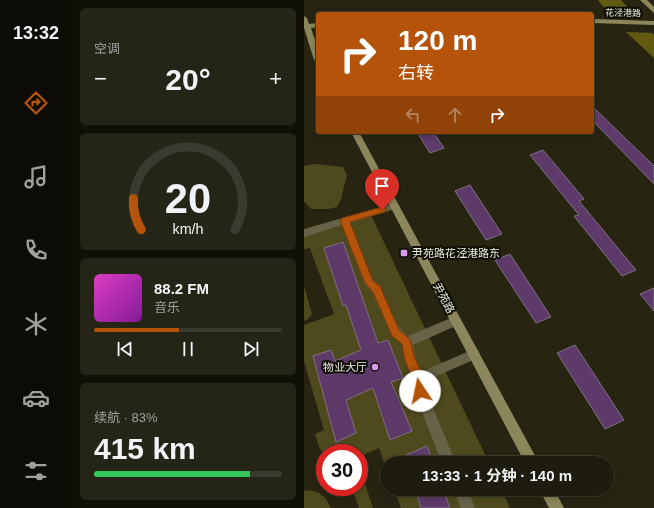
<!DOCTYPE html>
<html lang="zh">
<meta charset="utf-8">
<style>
body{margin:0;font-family:Helvetica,"Noto Sans SC",sans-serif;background:#252517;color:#f1f3f6;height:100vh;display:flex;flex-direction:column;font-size:15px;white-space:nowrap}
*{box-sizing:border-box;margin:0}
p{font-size:13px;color:#a0a19e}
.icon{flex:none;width:22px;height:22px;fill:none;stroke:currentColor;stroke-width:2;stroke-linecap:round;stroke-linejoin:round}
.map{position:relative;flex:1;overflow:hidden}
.sheet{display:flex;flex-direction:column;gap:8px;padding:8px;background:#100f08;width:232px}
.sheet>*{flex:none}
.guide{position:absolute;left:12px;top:12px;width:278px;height:122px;border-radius:4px;box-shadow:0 2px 6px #0003,0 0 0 1px #3b3a2e;background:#b45309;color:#fff;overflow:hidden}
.speed{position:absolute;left:12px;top:444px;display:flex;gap:8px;font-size:20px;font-weight:700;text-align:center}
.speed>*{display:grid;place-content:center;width:52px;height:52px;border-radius:50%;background:#1d1c0e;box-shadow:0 2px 6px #0003,0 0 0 1px #3b3a2e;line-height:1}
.speed .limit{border:6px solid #d22;background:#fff;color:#111}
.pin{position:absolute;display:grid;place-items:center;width:34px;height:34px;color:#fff;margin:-41px -17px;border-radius:50% 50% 50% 0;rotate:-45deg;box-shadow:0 0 4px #0007}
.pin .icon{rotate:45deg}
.me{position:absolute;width:44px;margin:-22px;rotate:349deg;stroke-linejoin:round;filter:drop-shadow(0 0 3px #0008)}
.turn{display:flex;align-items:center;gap:14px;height:84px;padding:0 16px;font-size:18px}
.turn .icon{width:52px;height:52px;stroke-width:2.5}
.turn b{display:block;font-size:28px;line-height:34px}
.lanes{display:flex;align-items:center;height:38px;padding:0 16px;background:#0003;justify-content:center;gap:20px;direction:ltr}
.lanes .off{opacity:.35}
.big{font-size:30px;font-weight:700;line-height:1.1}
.sheet .tile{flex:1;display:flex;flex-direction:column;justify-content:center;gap:6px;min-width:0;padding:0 14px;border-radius:6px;background:#252517}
.sheet .dial{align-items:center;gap:0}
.dial svg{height:104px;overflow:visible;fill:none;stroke:#3b3a2e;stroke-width:7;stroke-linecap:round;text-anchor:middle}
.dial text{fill:#f1f3f6;stroke:none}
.song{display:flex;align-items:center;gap:12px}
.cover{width:48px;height:48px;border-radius:6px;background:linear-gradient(135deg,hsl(310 70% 55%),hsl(290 70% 35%))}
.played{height:4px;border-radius:2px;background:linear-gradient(90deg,#b45309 45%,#3b3a2e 45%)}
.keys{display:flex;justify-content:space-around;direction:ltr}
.heat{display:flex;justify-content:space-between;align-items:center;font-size:22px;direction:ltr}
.charge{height:6px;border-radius:3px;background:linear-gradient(90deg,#34c759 83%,#3b3a2e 0)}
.trip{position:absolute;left:76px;top:456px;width:234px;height:40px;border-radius:20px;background:#1d1c0e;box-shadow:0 2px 6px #0003,0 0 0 1px #3b3a2e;font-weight:700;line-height:40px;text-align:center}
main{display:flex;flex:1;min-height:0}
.menu{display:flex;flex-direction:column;width:72px;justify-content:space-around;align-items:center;background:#0c0b06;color:#a0a19e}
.menu .icon{width:28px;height:28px}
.menu .current{color:#b45309}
.menu b{font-size:18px;color:#f1f3f6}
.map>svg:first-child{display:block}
.green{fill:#4f4a1d}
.water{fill:#625a10}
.building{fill:#5e3a6a;stroke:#7d7082}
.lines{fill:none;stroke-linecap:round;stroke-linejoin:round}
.street{fill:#666348;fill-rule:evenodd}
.secondary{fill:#8b865b;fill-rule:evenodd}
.route{fill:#b45309;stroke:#753606}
.poi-dot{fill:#dc99f4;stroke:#0f0e06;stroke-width:1.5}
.labels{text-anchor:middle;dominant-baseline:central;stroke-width:4;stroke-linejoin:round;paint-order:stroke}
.far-street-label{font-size:9px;fill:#eeede1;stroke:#0f0e06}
.poi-label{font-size:11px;fill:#eeede1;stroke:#0f0e06;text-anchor:start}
.street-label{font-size:11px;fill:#eeede1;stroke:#0f0e06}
</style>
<main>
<nav class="menu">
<b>13:32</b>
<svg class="icon current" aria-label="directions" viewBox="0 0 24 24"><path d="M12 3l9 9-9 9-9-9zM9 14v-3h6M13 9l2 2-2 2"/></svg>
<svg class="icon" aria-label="music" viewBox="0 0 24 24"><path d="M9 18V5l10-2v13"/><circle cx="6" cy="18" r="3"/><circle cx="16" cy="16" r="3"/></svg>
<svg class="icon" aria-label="phone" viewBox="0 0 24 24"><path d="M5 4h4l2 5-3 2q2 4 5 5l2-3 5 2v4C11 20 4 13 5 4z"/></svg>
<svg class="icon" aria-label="climate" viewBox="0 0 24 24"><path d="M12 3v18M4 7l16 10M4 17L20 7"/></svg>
<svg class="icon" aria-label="car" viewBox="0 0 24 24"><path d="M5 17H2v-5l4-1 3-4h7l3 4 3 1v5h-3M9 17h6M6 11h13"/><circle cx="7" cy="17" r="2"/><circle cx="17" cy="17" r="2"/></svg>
<svg class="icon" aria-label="filters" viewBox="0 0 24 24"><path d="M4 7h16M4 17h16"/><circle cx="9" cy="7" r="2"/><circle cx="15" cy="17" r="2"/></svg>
</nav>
<section class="sheet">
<div class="tile"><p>空调</p>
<div class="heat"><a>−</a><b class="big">20°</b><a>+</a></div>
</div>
<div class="tile dial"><svg viewBox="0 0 100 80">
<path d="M14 69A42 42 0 1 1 86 69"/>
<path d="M14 69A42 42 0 0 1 8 45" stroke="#b45309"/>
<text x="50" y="56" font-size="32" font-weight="700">20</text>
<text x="50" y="72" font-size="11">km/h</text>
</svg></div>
<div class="tile">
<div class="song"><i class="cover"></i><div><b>88.2 FM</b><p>音乐</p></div></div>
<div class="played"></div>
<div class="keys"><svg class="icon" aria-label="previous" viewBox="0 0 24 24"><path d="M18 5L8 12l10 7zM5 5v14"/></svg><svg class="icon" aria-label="pause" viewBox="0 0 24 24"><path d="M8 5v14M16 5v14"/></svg><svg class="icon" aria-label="next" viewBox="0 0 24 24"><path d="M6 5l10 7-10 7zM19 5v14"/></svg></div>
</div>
<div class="tile"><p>续航 · 83%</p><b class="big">415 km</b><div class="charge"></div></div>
</section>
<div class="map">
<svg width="350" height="508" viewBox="0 0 350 508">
<rect width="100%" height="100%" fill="#272512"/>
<g class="green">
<polygon points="11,164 39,167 43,175 37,199 33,207 24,209 7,209 0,201 0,166"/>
<polygon points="67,215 185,463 83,463 83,470 75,448 55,457 55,453 21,453 21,455 16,449 11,434 20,430 0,361 0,325 30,314 6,248 0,249 0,233"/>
<polygon points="0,286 8,314 4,319 0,321"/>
<polygon points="55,472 58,475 69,508 55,508 48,487 55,487"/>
<polygon points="90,489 197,489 206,508 97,508"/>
<path d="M 5,490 C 18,493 21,496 27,508 L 0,508 L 0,491 Z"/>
</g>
<g class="water">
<polygon points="294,0 317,0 328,12 320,15 306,15"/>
<polygon points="322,32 348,33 350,35 350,58"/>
</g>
<g class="building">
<polygon points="288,106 350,166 350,184 288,120"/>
<polygon points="113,132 129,132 140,148 126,153"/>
<polygon points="239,150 280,199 275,201 332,270 318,276 270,216 275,215 226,155"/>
<polygon points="166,185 198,234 182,240 151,191"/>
<polygon points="39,242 74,343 84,340 99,378 87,382 108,431 86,440 69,388 42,400 52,433 32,442 9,356 27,350 31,361 57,350 42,305 39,306 20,248"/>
<polygon points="206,254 247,317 232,323 191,260"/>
<polygon points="350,288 350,311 336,294"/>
<polygon points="271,345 320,420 301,429 253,353"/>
<polygon points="123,446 129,463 102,463 100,456"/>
<polygon points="111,489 139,489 146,508 117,508"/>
</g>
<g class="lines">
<g class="street">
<path d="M 91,203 L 96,206 L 94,208 L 46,223 L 69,280 C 86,295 86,322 104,336 L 152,316 L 156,318 L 157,321 L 156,324 L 109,345 L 112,361 L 119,371 L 170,349 L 174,350 L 176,354 L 174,358 L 123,380 L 122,391 L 152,463 L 138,463 L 110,391 L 111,379 L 101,361 L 98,344 L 88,336 L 68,292 L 60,283 L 38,225 L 0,237 L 0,229 Z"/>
<polygon points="149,489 163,489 171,508 157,508"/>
</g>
<g class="secondary">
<polygon points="336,0 343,0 350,7 350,13"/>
<polygon points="0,16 3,18 5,24 14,23 14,27 7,28 14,49 14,62 10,60 0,28"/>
<polygon points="288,19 350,21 350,25 288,23"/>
<polygon points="47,132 55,132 235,463 221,463"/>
<polygon points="235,489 250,489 260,508 245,508"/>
</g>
</g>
<path class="route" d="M 78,207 L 81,207 L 82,210 L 81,212 L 46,222 L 69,281 L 76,286 L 95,330 L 106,339 L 110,356 L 116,370 L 123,377 L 120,395 L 116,396 L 112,395 L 111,391 L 112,379 C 103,372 99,355 98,344 L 88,336 L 69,292 L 61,283 L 36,221 L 38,218 Z"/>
<g class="poi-dot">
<rect x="96" y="249" width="8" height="8" rx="2"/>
<circle cx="71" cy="367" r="4"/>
</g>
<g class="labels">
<g class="far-street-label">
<text transform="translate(319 13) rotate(1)">花泾港路</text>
</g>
<g class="poi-label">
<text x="108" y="253">尹苑路花泾港路东</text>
<text x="63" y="367" text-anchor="end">物业大厅</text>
</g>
<g class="street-label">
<text transform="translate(140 298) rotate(62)">尹苑路</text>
</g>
</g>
</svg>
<div class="speed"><div class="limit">30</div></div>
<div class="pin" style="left:78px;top:210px;background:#d93025"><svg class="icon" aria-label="arrive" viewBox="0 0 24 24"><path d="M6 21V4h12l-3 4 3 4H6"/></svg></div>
<svg class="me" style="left:116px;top:391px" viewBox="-20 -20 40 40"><circle r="19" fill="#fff"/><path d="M0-13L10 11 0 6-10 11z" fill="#b45309"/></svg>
<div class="trip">13:33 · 1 分钟 · 140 m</div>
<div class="guide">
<div class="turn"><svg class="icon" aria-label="right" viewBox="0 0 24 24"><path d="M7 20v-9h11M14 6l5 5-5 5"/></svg><div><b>120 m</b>右转</div></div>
<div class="lanes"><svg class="icon off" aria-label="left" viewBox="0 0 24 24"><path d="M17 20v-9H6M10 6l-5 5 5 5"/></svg><svg class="icon off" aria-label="ahead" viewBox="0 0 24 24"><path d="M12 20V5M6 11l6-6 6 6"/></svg><svg class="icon" aria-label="right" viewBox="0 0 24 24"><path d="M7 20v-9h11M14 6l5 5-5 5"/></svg></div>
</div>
</div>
</main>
